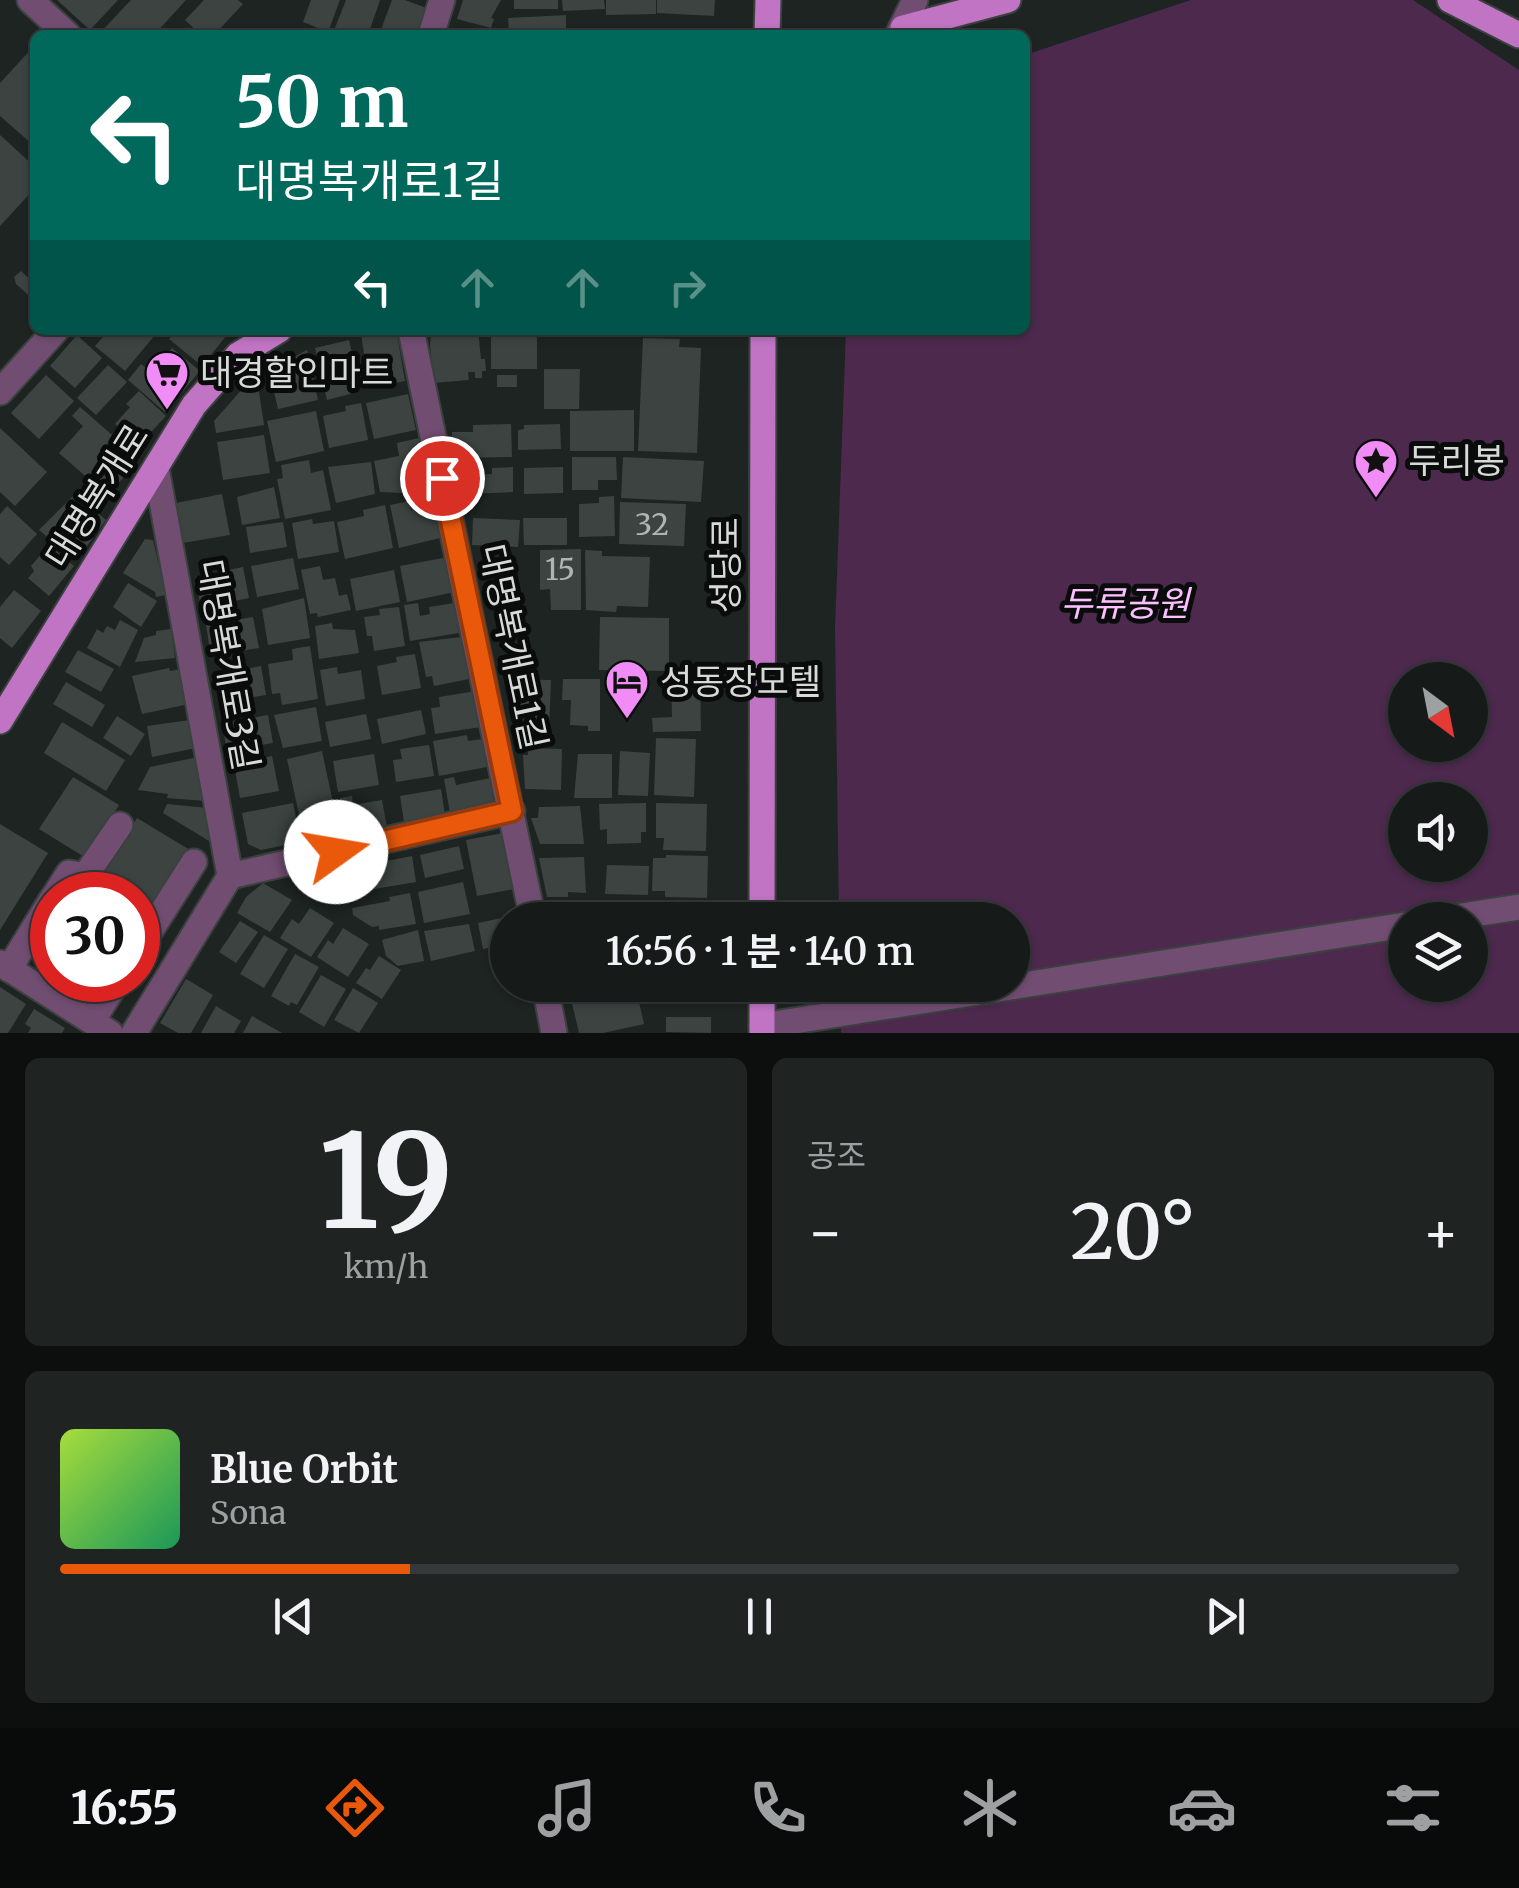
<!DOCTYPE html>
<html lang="ko">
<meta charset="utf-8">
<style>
body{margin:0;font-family:Merriweather,"Noto Sans KR",serif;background:#1f2423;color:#f1f3f6;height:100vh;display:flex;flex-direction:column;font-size:38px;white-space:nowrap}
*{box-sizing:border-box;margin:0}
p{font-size:32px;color:#9ea1a2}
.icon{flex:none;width:55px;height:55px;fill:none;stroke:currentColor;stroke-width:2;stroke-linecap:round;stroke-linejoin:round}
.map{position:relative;height:1033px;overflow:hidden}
.drawer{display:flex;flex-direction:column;gap:25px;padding:25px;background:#0c0f0e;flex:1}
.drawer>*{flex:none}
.banner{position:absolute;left:30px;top:30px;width:1000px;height:305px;border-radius:15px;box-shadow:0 2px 8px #0004,0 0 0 2px #353939;background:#00695c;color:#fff;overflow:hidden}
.needle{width:65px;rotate:148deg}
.tools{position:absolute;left:1388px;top:662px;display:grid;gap:20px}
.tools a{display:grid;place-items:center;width:100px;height:100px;border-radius:50%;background:#161b1a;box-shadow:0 2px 8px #0004,0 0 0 2px #353939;font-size:50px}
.speed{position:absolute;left:30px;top:872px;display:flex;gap:20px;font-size:50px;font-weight:700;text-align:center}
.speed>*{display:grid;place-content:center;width:130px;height:130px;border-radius:50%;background:#161b1a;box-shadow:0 2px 8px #0004,0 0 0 2px #353939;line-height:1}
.speed .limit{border:15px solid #d22;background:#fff;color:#111}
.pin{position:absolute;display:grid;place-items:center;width:85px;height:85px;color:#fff;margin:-42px;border:5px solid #fff;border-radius:50%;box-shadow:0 2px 10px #0007}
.me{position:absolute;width:110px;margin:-55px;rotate:77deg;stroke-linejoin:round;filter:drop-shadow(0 0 8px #0008)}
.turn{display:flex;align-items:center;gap:35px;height:210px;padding:0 40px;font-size:45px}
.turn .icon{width:130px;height:130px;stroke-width:2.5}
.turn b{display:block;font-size:70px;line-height:85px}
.lanes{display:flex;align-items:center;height:95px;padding:0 40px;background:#0003;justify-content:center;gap:50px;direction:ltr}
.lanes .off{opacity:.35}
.big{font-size:75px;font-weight:600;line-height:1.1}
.drawer .tile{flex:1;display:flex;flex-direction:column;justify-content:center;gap:15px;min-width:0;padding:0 35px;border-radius:15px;background:#1f2423}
.drawer .dial{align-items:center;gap:0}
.dial b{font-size:130px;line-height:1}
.song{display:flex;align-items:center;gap:30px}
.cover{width:120px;height:120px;border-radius:15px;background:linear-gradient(135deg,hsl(80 70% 55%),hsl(150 70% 35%))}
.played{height:10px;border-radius:5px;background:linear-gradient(90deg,#ea580c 25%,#353939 25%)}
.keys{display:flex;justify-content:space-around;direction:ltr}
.heat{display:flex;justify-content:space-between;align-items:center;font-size:55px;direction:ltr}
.drawer .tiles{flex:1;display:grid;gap:25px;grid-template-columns:1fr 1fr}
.tile:last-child{grid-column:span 2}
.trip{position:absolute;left:490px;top:902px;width:540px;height:100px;border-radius:50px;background:#161b1a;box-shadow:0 2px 8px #0004,0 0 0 2px #353939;font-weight:600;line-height:100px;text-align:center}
.dock{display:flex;height:160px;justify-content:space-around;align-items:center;background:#090b0a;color:#9ea1a2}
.dock .icon{width:70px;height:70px}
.dock .current{color:#ea580c}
.dock b{font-size:45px;color:#f1f3f6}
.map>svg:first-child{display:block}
.green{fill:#4c294d;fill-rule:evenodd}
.building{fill:#3c4341}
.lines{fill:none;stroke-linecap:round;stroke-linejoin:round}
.minor-casing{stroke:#3b413f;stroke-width:29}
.major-casing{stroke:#3b413f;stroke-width:29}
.minor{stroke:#714d72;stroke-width:25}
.major{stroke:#c074c3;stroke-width:25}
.route-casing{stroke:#983908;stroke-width:25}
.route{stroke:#ea580c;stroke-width:18}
.labels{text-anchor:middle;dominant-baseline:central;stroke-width:10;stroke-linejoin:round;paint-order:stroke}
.number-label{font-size:30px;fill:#b0b4b3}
.poi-label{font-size:35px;fill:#d6dad9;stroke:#090c0b;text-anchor:start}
.street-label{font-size:35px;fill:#d6dad9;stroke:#090c0b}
.park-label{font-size:35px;font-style:italic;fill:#fdc0ff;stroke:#090c0b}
</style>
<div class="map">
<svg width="1519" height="1033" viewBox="0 0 1519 1033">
<rect width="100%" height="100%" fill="#1d2422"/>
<path class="green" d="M 1191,0 L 1413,0 L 1519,70 L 1519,1033 L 841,1033 L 840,985 L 1012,985 L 1012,920 L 839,920 L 835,628 L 846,330 L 1025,330 L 1025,55 ZM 1405,680 L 1470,680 L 1470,745 L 1405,745 ZM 1405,800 L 1470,800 L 1470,865 L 1405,865 ZM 1405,920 L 1470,920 L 1470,985 L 1405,985 Z"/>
<g class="building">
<polygon points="57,0 118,0 90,30"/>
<polygon points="131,0 186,0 154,35 98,35"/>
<polygon points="204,0 238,0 243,4 214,35 201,35 185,20"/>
<polygon points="311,0 340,0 328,32 303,22"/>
<polygon points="346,0 380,0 368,35 333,33"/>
<polygon points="392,0 405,0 429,9 420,35 379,35"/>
<polygon points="463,0 501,0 491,18 494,19 491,28 457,19"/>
<rect x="514" y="0" width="44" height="9"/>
<polygon points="562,0 604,0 605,9 563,11"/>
<polygon points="606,0 656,0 656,14 606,15"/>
<polygon points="657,0 715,0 714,16 657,13"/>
<polygon points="566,15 566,35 509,35 508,18"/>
<polygon points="35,45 35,141 32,144 0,116 0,83"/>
<polygon points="0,135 35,167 35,188 0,226"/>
<polygon points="21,271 35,284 35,301 16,284 14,277"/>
<polygon points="109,330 149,330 155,335 125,371 95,346"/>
<polygon points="176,330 231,330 202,366 169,339"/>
<polygon points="392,330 397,334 405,381 369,388 361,334"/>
<polygon points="441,330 478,330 481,359 485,359 486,371 482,371 482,378 475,378 475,372 468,372 469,380 434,383 430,344 431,336"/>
<rect x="491" y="330" width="46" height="39"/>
<polygon points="77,335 102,358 75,388 50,366"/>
<polygon points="643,338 680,339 679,347 701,348 697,453 638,451"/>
<polygon points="349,340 360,387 349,390 350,394 327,400 315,348"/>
<polygon points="172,348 200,371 165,412 128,380 141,364 147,369 151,363 156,367"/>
<polygon points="307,350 318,400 278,409 269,370"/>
<polygon points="108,365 127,382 96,415 77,398"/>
<polygon points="544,369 580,369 579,409 544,409"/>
<polygon points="46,375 74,401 39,439 11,413"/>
<rect x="497" y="375" width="20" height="12"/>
<polygon points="258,385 264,425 216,433 214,421 244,387"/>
<polygon points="139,391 166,416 138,446 115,424 130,407 126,404"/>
<polygon points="408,394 416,430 374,439 366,403"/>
<polygon points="361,403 368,440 329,448 323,416 346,411 345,406"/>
<polygon points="80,407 135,455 122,470 127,473 108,496 59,453 83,426 72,416"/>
<polygon points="634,410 634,451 570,451 570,411"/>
<polygon points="316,411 324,451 276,462 267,421"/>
<polygon points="511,424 512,457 452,458 452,432 473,432 473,425"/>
<polygon points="560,424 561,449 518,450 518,430 524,429 524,425"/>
<polygon points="0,428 47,472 15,506 0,492"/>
<polygon points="264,435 270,473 223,480 217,442"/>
<polygon points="419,438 430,488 402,493 380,492 374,461 399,456 397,443"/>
<polygon points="572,457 616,457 617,480 598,480 598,490 572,490"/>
<polygon points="623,457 704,461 701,502 621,498"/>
<polygon points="309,460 311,473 323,470 331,510 285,519 277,479 283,478 281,465"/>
<polygon points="371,462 375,494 336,503 328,467"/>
<polygon points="513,467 513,492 466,494 466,475 492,474 492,468"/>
<polygon points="563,467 563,493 524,494 524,468"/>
<polygon points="274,487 280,518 242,525 237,497"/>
<polygon points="75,494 106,520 76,561 39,530"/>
<polygon points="222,494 230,535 183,543 176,503"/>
<polygon points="614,496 615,536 579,537 579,504 599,503 599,497"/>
<polygon points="409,501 411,510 432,505 440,538 399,548 390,505"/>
<polygon points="620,502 686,504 684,546 619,544"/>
<polygon points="385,505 393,548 345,559 337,522 364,516 363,510"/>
<polygon points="7,506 37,534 9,565 0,557 0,514"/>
<polygon points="473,518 520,520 518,547 472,545"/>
<polygon points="523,518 567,518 567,545 524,545"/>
<polygon points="312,519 313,524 334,521 339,552 298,559 292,523"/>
<polygon points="283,522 287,547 250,553 246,527"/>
<polygon points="145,539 153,540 166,595 156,597 155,592 123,573"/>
<polygon points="49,545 74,566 49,596 28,578 34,571 31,566"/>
<polygon points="581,549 581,610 551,610 550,589 540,590 540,550"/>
<polygon points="585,550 602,551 602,556 650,557 648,607 617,606 616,612 586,610"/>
<polygon points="448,557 455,592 407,602 400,566"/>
<polygon points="293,558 299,589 257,597 251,566"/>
<polygon points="320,566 323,580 335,578 339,596 347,594 351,610 318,617 317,613 310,614 301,570"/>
<polygon points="243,567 249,598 201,608 195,577"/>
<polygon points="394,570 400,602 356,611 350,579"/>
<polygon points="128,583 157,601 141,627 113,607"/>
<polygon points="14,590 41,611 12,648 0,638 0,607"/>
<polygon points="304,598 310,638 268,645 262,609"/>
<polygon points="418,603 420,616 430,614 429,607 454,603 459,633 410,641 404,605"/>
<polygon points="399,607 405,646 374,651 372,636 367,636 364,617 380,615 379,609"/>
<polygon points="253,617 259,648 211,656 206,625"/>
<polygon points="600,617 669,618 669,671 599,670"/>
<polygon points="120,620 138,630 120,667 87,648 97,629 103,633 107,626 115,630"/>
<polygon points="332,623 333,629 355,630 359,653 319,659 315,626"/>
<polygon points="171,629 175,658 135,662 144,638 156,635 156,631"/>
<polygon points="461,637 469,679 434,686 432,676 426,677 419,642"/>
<polygon points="310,646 318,699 282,705 280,693 272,694 268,664 293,660 292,649"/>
<polygon points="78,650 114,669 101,692 65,672"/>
<polygon points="415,654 421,688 382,695 377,666 397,662 396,657"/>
<polygon points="261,666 266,695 220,703 215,675"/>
<polygon points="337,667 338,674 361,670 365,699 326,706 320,670"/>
<polygon points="169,668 170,671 181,669 189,704 142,714 132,676"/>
<polygon points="700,675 701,731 653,732 652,718 672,717 671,676"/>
<polygon points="505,679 551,680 549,730 515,727"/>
<polygon points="563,679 600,679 600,731 588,731 588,726 570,725 571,700 562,700"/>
<polygon points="66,682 105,705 92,727 53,704"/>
<polygon points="476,691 481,727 435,734 431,708 440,707 439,697"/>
<polygon points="316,707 322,741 283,748 274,715"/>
<polygon points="421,710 426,734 382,744 377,719"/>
<polygon points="366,714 371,739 330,747 325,722"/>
<polygon points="268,715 273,743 227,751 222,723"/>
<polygon points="117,716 145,734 131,756 103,738"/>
<polygon points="190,720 196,748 152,757 147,726"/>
<polygon points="62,722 125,760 106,791 44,753"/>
<polygon points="467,735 468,741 482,739 487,767 439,776 433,741"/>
<polygon points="656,738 696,739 694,797 654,795"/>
<polygon points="429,745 434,776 396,782 393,760 402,759 400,749"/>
<polygon points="528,748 562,749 561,790 525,789 523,755 528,755"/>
<polygon points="322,751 338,826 303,833 287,759"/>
<polygon points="620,751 650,753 648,796 618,795"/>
<polygon points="374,754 379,785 338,792 333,761"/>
<polygon points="578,754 612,754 612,798 574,798"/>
<polygon points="272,756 279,791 240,798 235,770 255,766 254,760"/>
<polygon points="198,757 206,801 167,798 168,794 138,790 150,767"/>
<polygon points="73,777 119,805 86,858 39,829"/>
<polygon points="454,777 456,785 490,778 494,805 450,813 444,779"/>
<polygon points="441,789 445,815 404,822 400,796"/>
<polygon points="352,796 353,805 382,800 387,828 347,835 340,798"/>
<polygon points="293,803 301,842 261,850 248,844 242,813"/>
<polygon points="646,803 646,832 641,832 641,843 607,844 607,829 600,830 599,804"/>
<polygon points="656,803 707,804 706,851 663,850 664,838 656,838"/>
<polygon points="167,804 208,808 214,844 163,813"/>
<polygon points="580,806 584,844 540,844 531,818 538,818 539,807"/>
<polygon points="137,818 190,850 138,935 138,895 90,895"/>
<polygon points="0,824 48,853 0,930"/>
<polygon points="503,833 514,889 477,896 466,840"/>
<polygon points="459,846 464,869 425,878 420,855"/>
<polygon points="666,855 708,856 707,898 665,897 665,891 652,891 653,858 666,858"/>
<polygon points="412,856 416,882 374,889 370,864"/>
<polygon points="584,857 586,893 568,892 568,897 547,897 539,858"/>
<polygon points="607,865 649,866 648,895 605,894"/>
<polygon points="463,882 470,914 424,923 418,892"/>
<polygon points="263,883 292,900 270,932 237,913 246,897"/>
<polygon points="410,893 416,924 379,930 379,926 372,927 353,915 352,908 390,901 389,897"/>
<polygon points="548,903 596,904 598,919 551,920"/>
<polygon points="664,904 665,920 608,920 608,908"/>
<polygon points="310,908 334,923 311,957 280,938 292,919 299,924"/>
<polygon points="521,914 522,920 508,920 508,944 483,949 478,923"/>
<polygon points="240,921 258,932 236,963 219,952"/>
<polygon points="469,924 475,951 431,961 424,931"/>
<polygon points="343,928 369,944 348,977 317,957 328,940 333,944"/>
<polygon points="418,930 424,961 398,966 386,956 382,940"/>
<polygon points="264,935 288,949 264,988 240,974"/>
<polygon points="295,954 319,967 297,1005 291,1002 289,1006 271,996"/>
<polygon points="52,955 52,980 110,980 89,1014 36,981"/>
<polygon points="379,956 401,970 382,999 356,983 366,968 370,970"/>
<polygon points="321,975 346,989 324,1027 299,1012"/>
<polygon points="186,979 213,995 191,1033 178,1033 160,1023"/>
<polygon points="0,987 26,1004 8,1033 0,1033"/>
<polygon points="353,988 378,1003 359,1033 334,1020"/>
<polygon points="636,989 644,1024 603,1033 579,1033 572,1003"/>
<polygon points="216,1006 241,1021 234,1033 201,1033"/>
<polygon points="34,1009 65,1028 62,1033 28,1033 31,1028 25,1024"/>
<polygon points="252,1016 282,1033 243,1033"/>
<polygon points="666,1017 711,1017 711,1033 666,1032"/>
</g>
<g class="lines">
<defs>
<g id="minor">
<polyline points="30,0 68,35"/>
<polyline points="431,35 442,0"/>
<polyline points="898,35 915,0"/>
<polyline points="411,330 533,920"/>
<polyline points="0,392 56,330"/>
<polyline points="230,876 512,811"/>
<polyline points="55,895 69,873 85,876 120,825"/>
<polyline points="1436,920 1519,907"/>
<polyline points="138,950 194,862"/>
<polyline points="0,963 110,1033"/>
<polyline points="9,969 52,899"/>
<polyline points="545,985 554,1033"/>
<polyline points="92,1021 118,980"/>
<polyline points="762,1026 1405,925"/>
<polyline points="134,1033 230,876 156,468"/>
</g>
<g id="major">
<polyline points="1450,0 1519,35"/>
<polyline points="903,28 1008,0"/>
<polyline points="767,35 768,0"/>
<polyline points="0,721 194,405 238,355 279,330"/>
<polyline points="762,920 763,330"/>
<polyline points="762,1033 762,985"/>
</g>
</defs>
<use href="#minor" class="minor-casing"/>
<use href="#major" class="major-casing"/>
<use href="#minor" class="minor"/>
<use href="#major" class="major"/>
</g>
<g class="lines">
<defs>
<polyline id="route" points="336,852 512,811 442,478"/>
</defs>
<use href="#route" class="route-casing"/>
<use href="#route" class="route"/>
</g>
<defs>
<symbol id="supermarket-pin" viewBox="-11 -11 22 30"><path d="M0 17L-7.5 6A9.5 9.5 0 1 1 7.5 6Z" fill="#f18bf5" stroke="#090c0b"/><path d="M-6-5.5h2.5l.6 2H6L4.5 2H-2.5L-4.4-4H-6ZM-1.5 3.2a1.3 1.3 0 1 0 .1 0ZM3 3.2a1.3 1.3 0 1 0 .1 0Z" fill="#111"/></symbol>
<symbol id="sight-pin" viewBox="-11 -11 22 30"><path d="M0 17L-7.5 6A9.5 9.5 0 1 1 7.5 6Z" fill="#f18bf5" stroke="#090c0b"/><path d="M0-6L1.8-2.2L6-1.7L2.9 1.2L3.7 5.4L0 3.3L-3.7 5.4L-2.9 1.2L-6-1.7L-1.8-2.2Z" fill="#111"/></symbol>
<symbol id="hotel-pin" viewBox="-11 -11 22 30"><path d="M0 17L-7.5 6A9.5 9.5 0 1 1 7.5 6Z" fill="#f18bf5" stroke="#090c0b"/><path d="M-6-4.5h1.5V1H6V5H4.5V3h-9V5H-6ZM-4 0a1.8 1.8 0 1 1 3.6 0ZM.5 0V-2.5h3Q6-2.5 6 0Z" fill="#111"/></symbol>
</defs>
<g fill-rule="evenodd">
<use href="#supermarket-pin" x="142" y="348" width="50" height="68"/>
<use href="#sight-pin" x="1351" y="436" width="50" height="68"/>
<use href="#hotel-pin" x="602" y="657" width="50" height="68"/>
</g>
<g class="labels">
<g class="number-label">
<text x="652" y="524">32</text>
<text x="560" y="569">15</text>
</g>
<g class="poi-label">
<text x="200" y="373">대경할인마트</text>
<text x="1408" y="461">두리봉</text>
<text x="660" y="682">성동장모텔</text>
</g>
<g class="street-label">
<text transform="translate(97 496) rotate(-58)">대명복개로</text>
<text transform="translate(726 565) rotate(-90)">성당로</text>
<text transform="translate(513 647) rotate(78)">대명복개로1길</text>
<text transform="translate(228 665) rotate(80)">대명복개로3길</text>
</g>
<g class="park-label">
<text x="1125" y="604">두류공원</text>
</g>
</g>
</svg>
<div class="tools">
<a><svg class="needle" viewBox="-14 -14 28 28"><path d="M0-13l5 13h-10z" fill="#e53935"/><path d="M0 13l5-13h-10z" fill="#9ea1a2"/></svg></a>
<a><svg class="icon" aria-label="sound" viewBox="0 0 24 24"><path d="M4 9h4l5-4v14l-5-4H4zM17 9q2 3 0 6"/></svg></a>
<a><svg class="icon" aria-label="layers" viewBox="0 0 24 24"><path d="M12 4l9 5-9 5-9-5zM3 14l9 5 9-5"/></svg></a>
</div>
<div class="speed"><div class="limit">30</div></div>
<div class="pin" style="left:442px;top:478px;background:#d93025"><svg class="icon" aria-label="arrive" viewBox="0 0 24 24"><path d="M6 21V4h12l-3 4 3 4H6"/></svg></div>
<svg class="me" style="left:336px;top:852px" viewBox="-20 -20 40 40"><circle r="19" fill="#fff"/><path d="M0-13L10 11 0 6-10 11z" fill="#ea580c"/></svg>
<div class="trip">16:56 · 1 분 · 140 m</div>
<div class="banner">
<div class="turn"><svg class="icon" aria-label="left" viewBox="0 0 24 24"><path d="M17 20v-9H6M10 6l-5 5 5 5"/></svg><div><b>50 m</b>대명복개로1길</div></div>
<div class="lanes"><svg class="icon" aria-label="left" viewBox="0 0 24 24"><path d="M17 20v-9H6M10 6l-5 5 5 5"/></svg><svg class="icon off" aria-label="ahead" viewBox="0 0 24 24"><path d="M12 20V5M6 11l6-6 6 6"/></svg><svg class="icon off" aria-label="ahead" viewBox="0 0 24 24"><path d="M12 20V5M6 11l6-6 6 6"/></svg><svg class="icon off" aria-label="right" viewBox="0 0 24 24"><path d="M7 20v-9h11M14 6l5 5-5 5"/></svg></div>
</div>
</div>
<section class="drawer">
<div class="tiles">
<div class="tile dial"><b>19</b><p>km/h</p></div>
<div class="tile"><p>공조</p>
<div class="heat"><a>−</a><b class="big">20°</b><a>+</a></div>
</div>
<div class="tile">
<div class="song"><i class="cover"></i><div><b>Blue Orbit</b><p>Sona</p></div></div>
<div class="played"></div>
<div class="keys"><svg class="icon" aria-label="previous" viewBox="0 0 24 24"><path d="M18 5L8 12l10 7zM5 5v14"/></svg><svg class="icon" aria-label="pause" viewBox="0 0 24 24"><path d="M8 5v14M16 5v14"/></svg><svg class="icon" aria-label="next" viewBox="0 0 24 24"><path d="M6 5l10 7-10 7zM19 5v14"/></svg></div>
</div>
</div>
</section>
<nav class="dock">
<b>16:55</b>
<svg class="icon current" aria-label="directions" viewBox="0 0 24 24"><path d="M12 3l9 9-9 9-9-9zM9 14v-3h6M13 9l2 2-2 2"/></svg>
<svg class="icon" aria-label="music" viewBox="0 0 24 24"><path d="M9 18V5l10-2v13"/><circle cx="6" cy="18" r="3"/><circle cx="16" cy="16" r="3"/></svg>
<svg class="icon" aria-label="phone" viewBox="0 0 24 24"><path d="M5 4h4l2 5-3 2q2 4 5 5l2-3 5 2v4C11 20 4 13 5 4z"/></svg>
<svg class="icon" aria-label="climate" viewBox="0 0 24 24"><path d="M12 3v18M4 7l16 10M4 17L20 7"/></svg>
<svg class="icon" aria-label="car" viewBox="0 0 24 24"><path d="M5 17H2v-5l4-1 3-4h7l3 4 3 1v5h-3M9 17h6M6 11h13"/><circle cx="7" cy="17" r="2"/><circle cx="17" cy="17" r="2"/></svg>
<svg class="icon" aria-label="filters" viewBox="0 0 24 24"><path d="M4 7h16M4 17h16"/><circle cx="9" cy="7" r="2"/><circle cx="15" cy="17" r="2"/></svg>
</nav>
